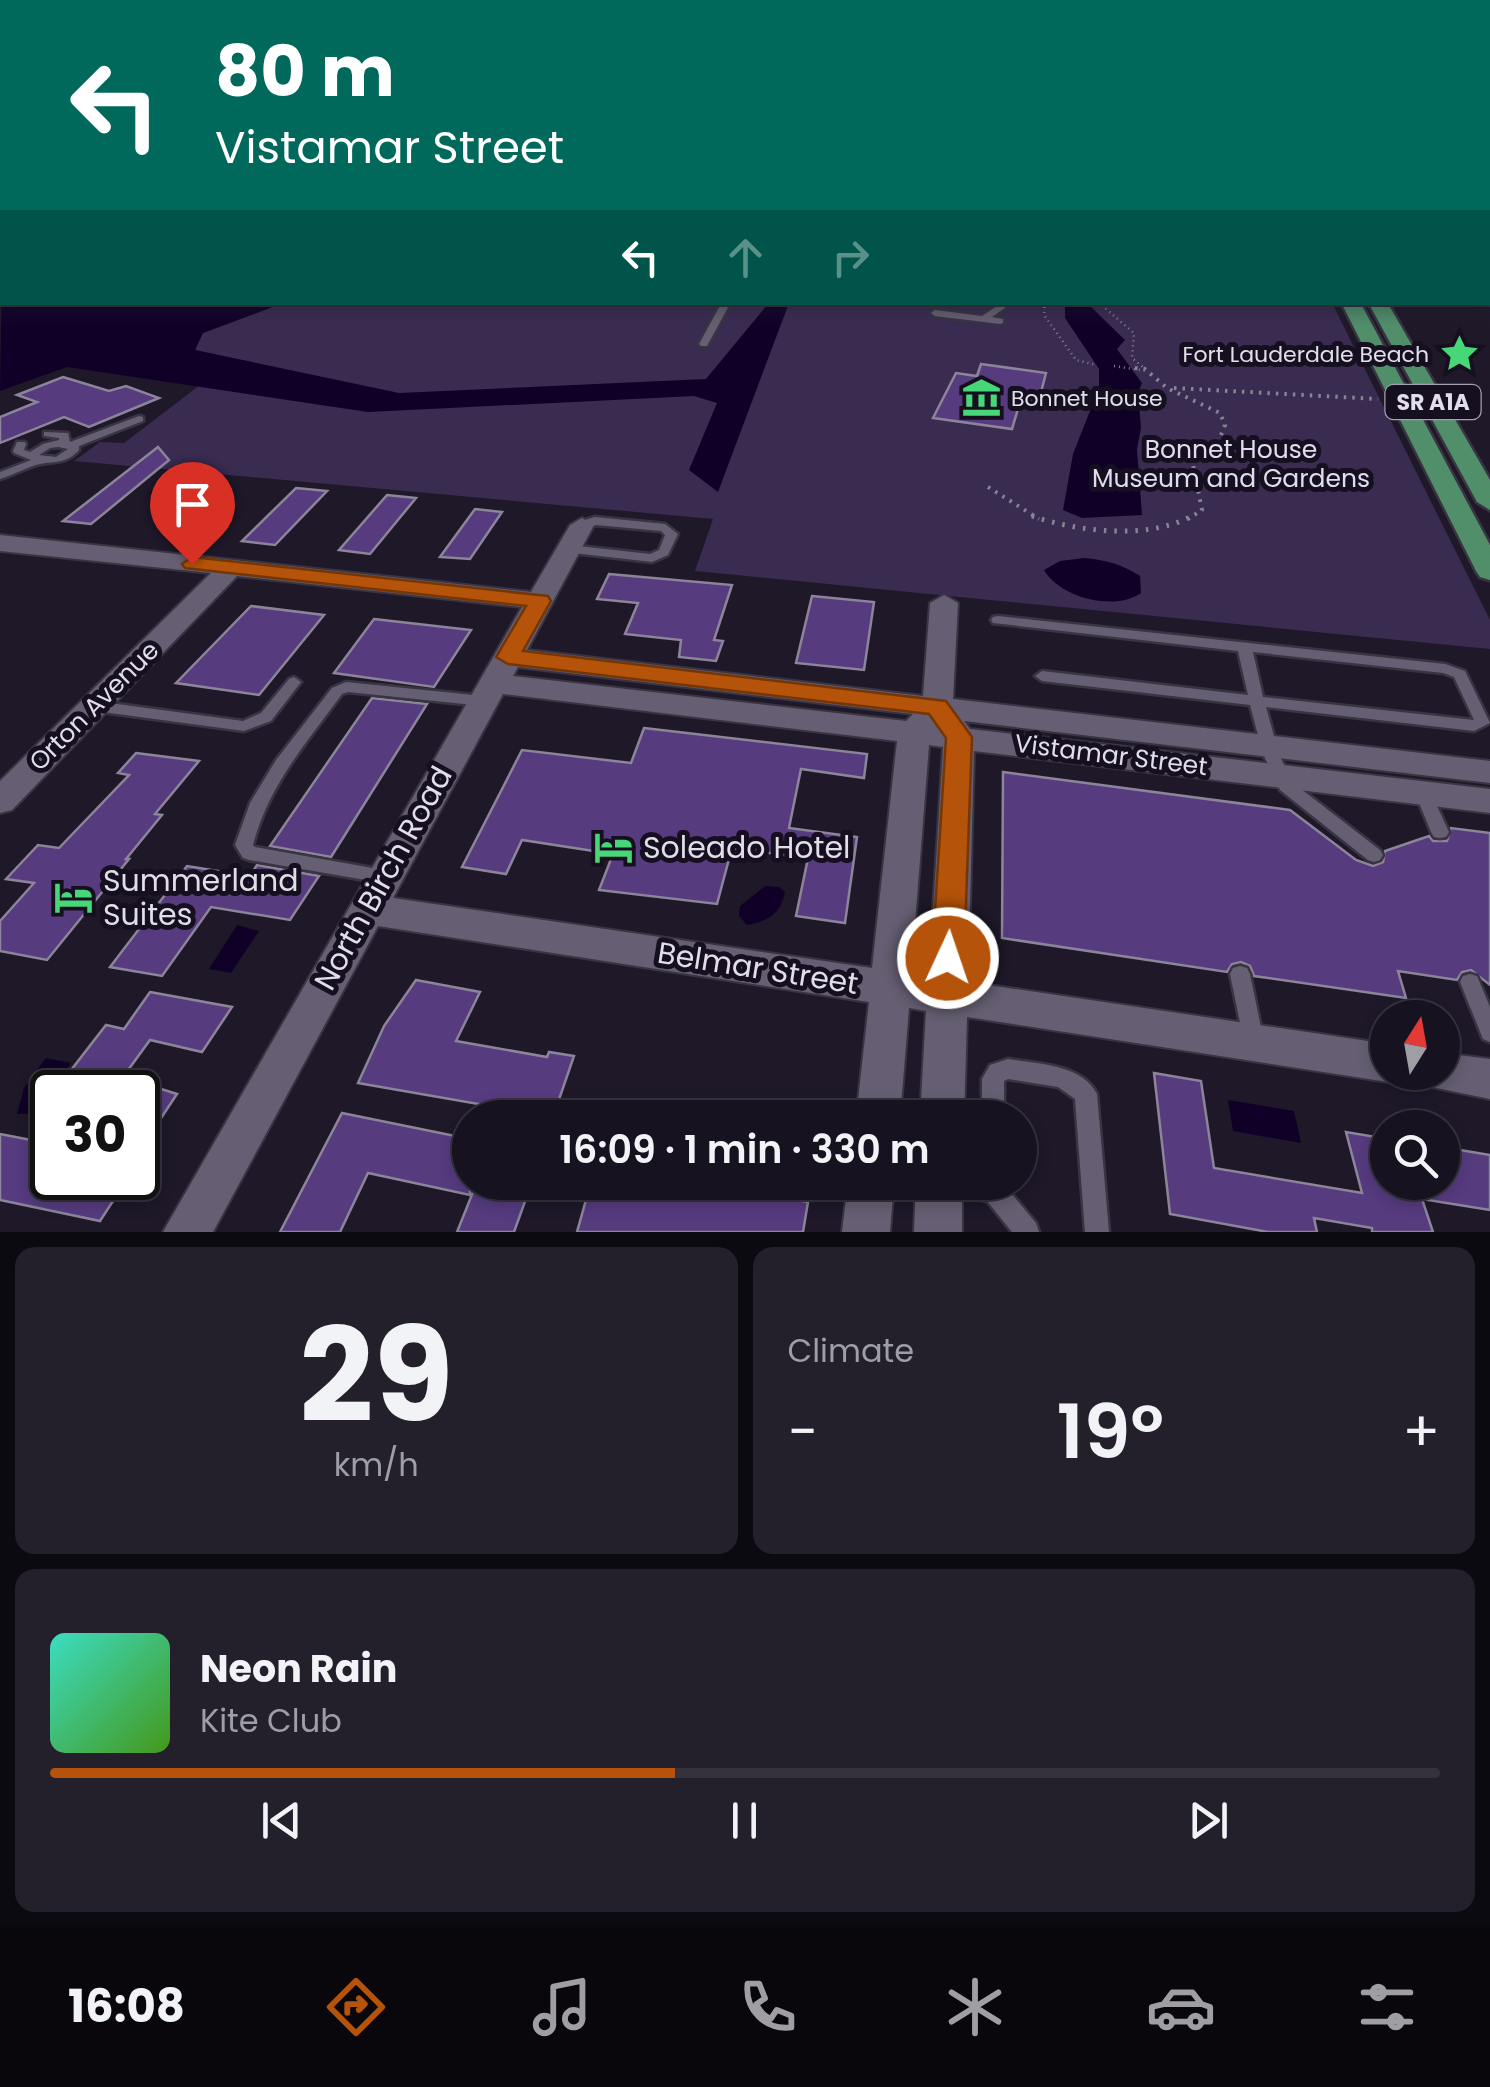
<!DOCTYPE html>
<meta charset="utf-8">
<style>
body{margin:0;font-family:Poppins,sans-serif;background:#23202c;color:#f1f3f6;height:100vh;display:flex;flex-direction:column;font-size:38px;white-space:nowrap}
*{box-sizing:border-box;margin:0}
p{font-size:32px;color:#9e9ea4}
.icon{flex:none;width:55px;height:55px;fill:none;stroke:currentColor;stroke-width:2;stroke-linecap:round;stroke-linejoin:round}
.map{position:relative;height:1232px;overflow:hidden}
.details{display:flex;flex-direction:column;gap:15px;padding:15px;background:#0c0a11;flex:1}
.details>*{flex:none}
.top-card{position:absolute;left:0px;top:0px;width:1490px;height:305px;box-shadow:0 5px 15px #0003,0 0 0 2px #35323d;background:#00695c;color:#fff;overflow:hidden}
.needle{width:65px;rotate:11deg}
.buttons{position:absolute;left:1370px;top:1000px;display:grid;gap:20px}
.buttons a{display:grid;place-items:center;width:90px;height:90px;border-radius:50%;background:#16121f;box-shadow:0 5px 15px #0003,0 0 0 2px #35323d;font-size:50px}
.speed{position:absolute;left:30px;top:1070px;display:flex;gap:20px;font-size:50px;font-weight:700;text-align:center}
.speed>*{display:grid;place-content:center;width:130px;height:130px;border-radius:50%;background:#16121f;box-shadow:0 5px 15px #0003,0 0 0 2px #35323d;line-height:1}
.speed .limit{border:5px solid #111;border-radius:15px;background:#fff;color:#111}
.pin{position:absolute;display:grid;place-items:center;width:85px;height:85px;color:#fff;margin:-102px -42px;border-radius:50% 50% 50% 0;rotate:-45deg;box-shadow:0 0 10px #0007}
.pin .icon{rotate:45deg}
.me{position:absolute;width:110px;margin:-55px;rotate:3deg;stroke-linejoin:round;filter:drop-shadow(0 0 8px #0008)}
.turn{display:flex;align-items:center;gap:35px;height:210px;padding:0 50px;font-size:45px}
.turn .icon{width:130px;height:130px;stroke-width:2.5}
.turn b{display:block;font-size:70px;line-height:85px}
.lanes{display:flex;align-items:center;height:95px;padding:0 50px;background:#0003;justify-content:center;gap:50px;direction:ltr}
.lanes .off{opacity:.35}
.big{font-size:75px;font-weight:600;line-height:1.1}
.details .card{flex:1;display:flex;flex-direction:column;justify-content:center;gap:15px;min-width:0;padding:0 35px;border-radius:20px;background:#23202c}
.details .dial{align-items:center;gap:0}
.dial b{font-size:130px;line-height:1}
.song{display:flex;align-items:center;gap:30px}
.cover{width:120px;height:120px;border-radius:15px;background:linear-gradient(135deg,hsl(170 70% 55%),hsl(100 70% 35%))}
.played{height:10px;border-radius:5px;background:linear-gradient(90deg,#b45309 45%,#35323d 45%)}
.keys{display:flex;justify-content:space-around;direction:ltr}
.heat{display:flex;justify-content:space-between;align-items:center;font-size:55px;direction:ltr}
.details .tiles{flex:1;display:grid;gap:15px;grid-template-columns:1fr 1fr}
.card:last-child{grid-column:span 2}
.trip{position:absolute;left:452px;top:1100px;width:585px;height:100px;border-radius:50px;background:#16121f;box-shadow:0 5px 15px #0003,0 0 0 2px #35323d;font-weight:600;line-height:100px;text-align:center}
.menu{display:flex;height:160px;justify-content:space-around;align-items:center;background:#09070c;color:#9e9ea4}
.menu .icon{width:70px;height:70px}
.menu .on{color:#b45309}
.menu b{font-size:45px;color:#f1f3f6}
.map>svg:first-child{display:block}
.green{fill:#3a2b51}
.water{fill:#100027}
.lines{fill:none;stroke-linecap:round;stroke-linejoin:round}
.ferry{stroke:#d6c2fe;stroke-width:2.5;stroke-dasharray:6 5;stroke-linecap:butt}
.building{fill:#563b7f;stroke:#8c859a;stroke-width:2.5}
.lane-casing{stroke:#383441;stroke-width:5}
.street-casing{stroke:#383441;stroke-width:4}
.primary-casing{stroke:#383441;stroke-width:5}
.path-far2{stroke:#888491;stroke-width:2.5;stroke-dasharray:1 4;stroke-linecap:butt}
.path-far1{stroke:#888491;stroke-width:4;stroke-dasharray:2.5 6;stroke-linecap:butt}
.path{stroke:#888491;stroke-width:5;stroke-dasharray:2.5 8;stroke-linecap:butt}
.lane{fill:#665f73;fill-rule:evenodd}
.street{fill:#665f73;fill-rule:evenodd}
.primary{fill:#518f6b;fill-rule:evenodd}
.route{fill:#b45309;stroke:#753606;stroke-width:2.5}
.labels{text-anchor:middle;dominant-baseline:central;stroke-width:10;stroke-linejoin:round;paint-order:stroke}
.far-poi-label{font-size:22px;fill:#e1dee9;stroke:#150f1f;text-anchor:end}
.shield{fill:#150f1f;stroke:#a4a0ac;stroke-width:2.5}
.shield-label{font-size:22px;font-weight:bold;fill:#e1dee9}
.park-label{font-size:25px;fill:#e2dbf0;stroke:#150f1f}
.street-label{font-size:25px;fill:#e1dee9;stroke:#150f1f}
.near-poi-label{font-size:30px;fill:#e1dee9;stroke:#150f1f;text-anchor:start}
.near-street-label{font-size:30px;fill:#e1dee9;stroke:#150f1f}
</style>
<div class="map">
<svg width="1490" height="1232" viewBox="0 0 1490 1232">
<rect width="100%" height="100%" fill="#1e1829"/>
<polygon class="green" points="283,303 1332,303 1490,620 1490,649 695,571 713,519 74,461 100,442 124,443 234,359 195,350 202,333"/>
<g class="water">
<polygon points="2,273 2,302 283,303 203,333 195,350 399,393 706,379 767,305 789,303 718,492 689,470 717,403 694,396 368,412 67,367 0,391"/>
<polygon points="1086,302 1125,340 1117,349 1142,383 1138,393 1141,428 1137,449 1142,515 1082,518 1063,510 1073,454 1099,388 1099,369 1065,318 1065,305"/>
<path d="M 1084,558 C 1106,560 1121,564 1140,576 L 1141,593 C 1114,612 1059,597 1044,570 L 1060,561 Z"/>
<path d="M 765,886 L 779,887 L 785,892 C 781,914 768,921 747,925 L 739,916 L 740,906 Z"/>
<polygon points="237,925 259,931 231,973 209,969"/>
<polygon points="46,1058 71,1063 51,1090 45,1113 17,1114 24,1088"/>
<polygon points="1228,1100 1294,1111 1301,1143 1233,1131"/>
</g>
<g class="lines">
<polyline class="ferry" points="0,305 6,302"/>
</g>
<g class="building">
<polygon points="981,364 1046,373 1038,404 1020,402 1012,429 933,418 956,373 977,376"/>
<polygon points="63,377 109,391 126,386 159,398 89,427 64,417 0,443 0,417 37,402 17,395"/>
<polygon points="158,447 169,460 91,524 63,521"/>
<polygon points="296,488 327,491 275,545 242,541"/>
<polygon points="387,495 416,498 370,554 339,550"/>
<polygon points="475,509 502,512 470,559 440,557"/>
<polygon points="609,574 732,585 714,640 723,641 716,661 679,657 681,640 625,634 638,603 597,599"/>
<polygon points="812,596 874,602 864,670 796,663"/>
<polygon points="251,606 324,615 259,695 176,683"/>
<polygon points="374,619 471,630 434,687 334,673"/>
<polygon points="372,698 427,704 331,857 270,846"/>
<polygon points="644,728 867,754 864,778 801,769 789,828 857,837 845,923 796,916 808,858 732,848 717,904 599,890 613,854 522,840 506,874 462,867 522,750 631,763"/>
<polygon points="136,753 199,761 155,814 162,815 126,859 129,859 47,960 0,951 0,921 34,883 6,879 38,845 59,848 129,775 118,773"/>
<polygon points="1003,772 1290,810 1356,860 1373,866 1383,862 1385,851 1429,836 1433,841 1447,841 1451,828 1490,833 1490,985 1471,970 1462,972 1457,980 1398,971 1406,998 1254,976 1250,966 1241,962 1232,964 1227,972 1002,938"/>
<polygon points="257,865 319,876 290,920 211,907 162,976 110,967 187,866 250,876"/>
<polygon points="416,980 480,992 456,1041 547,1057 549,1052 574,1056 553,1117 358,1083 384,1026"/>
<polygon points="150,992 232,1007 202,1052 150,1040 123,1077 177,1094 138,1153 138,1092 80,1092 91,1079 68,1074 106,1025 124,1029"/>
<polygon points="1154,1073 1201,1081 1214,1168 1362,1193 1346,1132 1388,1139 1388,1182 1442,1182 1442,1147 1490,1155 1490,1210 1422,1199 1433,1232 1372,1232 1372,1228 1314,1218 1317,1232 1268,1232 1170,1214"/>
<polygon points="342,1113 470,1139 470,1195 368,1173 340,1232 280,1232"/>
<polygon points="0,1134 52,1144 52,1178 128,1178 100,1221 0,1200"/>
<polygon points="477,1182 532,1182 514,1232 457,1232"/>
<polygon points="591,1182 703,1182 808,1202 803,1232 577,1232"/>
</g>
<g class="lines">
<defs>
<g id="lane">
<rect x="0" y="216" width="2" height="5"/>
<rect x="0" y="236" width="2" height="5"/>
<polygon points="722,302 731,302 707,346 701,346 699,344"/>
<polygon points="1003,302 1013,302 992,317 1003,319 1003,323 1000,324 935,316 931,313 935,310 982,316"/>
<path d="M 139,416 L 143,417 L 143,421 L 79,446 L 79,450 C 66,464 56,461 40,464 C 27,467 13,475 0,479 L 0,472 L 31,460 L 14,453 L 13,451 L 17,442 L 25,442 L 26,444 L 24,450 L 30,452 L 43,444 L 59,440 L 59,438 L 44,436 L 44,432 L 68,433 L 70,442 ZM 58,447 L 68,449 L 56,457 L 39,455 L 50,448 Z"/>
<polygon points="595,517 665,524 678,534 668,555 652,562 565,552 563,549 569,545 650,554 659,550 665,535 661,531 596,525 582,529 576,525 578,522"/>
<path d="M 998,616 L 1445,664 L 1465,671 L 1490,723 L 1474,731 L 1266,707 L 1279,754 L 1292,782 L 1380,850 L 1383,855 L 1380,860 L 1374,862 L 1368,860 L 1280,790 L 1263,754 L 1250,705 L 1042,681 L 1035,676 L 1042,671 L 1248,695 L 1238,651 L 993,623 L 991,620 L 993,617 ZM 1253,652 L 1443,673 L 1454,677 L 1474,720 L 1263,697 Z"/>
<polygon points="294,677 301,682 271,721 244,731 95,711 90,710 87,706 90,702 95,701 243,721 261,713 289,679"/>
<path d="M 346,682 L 483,696 L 491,701 L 483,706 L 348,692 L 342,694 C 307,742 268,786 253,845 L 255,847 L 389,871 L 392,876 L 389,881 L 383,883 L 249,860 L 243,858 L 235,845 L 250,803 L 276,760 L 332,688 Z"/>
<polygon points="1423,787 1429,789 1431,793 1449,832 1446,837 1440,838 1434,837 1431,832 1415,793 1417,789"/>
<polygon points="1240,966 1247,968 1250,974 1264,1042 1261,1049 1254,1051 1247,1049 1244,1042 1230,974 1233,968"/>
<polygon points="1470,974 1477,976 1490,1007 1490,1042 1483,1039 1460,982 1463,976"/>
<path d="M 1008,1059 C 1037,1064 1082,1064 1097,1094 L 1109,1232 L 1085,1232 L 1075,1099 L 1058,1087 L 1008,1079 L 1004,1081 L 1004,1118 L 982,1118 L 982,1079 L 990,1065 Z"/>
<polygon points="939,1182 1006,1182 1006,1187 1036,1223 1039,1232 1012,1232 987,1201 942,1190"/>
</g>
<g id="street">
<path d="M 582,518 L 594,525 L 527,650 L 923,696 L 930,603 L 944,595 L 958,603 L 953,699 L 1490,761 L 1490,783 L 964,721 L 970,729 L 1490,789 L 1490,813 L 974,751 L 968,982 L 1388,1044 L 1388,1072 L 1405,1072 L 1403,1077 L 1388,1082 L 967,1017 L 964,1118 L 920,1118 L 926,1011 L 909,1008 L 900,1118 L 856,1118 L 869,1002 L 378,926 L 213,1232 L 163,1232 L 522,607 L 237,576 L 12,810 L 0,813 L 0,781 L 211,573 L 0,551 L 0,535 L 531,592 L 570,525 ZM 518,667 L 913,714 L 906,721 L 513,676 ZM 503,694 L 897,741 L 872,968 L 393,898 ZM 929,745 L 943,747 L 929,977 L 911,974 Z"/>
<polygon points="1442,1053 1490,1059 1490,1099 1427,1086 1421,1072 1442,1072"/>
<polygon points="848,1182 894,1182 890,1232 842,1232"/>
<polygon points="916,1182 962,1182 962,1232 914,1232"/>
</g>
<g id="primary">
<polygon points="1341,302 1360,302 1490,545 1490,580 1480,577 1476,571"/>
<polygon points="1368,302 1387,302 1490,480 1490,510 1477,502"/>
</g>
</defs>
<use href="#lane" class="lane-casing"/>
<use href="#street" class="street-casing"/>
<use href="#primary" class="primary-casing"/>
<g class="path-far2">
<polyline points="1045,302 1044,315 1076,360 1097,365"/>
<polyline points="1098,302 1134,333 1132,358 1143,367"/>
<polyline points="1114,366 1147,371"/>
</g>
<g class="path-far1">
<polyline points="1135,368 1145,369 1167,388 1220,413 1225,425 1219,440 1191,455 1202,510 1188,519"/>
<polyline points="1174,388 1378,399"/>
<polyline points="988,487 1039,519"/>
</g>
<path class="path" d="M 1032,516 C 1079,532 1147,540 1192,516"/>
<use href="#lane" class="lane"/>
<use href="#street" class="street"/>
<use href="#primary" class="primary"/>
</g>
<linearGradient id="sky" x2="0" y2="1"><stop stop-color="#100d17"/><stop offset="0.48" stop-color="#3b3d54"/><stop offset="1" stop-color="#3b3d54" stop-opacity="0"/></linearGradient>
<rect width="1490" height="330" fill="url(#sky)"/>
<polygon class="route" points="192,557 548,596 551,601 523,651 946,701 972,737 964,958 960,967 948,971 937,967 932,958 946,738 929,714 508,664 496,657 526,606 185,568 182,564"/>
<defs>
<symbol id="sight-bare" viewBox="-9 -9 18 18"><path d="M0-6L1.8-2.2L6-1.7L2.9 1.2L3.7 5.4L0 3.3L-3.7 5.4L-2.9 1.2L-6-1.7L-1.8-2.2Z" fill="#47d779" stroke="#150f1f" stroke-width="2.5" paint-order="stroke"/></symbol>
<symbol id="museum-bare" viewBox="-9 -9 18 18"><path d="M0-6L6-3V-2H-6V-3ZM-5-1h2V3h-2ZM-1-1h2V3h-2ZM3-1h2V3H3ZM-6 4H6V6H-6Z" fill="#47d779" stroke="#150f1f" stroke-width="2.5" paint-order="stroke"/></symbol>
<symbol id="hotel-bare" viewBox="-9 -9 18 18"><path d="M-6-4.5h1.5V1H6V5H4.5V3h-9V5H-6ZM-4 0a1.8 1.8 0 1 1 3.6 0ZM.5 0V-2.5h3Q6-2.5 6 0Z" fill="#47d779" stroke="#150f1f" stroke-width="2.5" paint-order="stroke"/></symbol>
</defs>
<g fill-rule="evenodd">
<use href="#sight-bare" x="1432" y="326" width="55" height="55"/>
<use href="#museum-bare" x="954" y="370" width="55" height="55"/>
<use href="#hotel-bare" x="586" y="820" width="55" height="55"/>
<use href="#hotel-bare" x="46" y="870" width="55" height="55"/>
</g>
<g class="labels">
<g class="far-poi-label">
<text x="1429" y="354">Fort Lauderdale Beach</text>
<text x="1011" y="398" text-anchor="start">Bonnet House</text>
</g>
<rect class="shield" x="1385.5" y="385" width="95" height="34" rx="8"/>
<g class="shield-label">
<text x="1433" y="402">SR A1A</text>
</g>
<g class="park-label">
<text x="1231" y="449">Bonnet House<tspan x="1231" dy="29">Museum and Gardens</tspan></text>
</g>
<g class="street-label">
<text transform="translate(94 706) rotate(-45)">Orton Avenue</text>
<text transform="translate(1111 755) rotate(7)">Vistamar Street</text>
</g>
<g class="near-poi-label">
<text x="643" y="847">Soleado Hotel</text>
<text x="103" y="880">Summerland<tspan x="103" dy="34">Suites</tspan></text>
</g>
<g class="near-street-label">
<text transform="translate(383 878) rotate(-61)">North Birch Road</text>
<text transform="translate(758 968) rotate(9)">Belmar Street</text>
</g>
</g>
</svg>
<div class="buttons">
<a><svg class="needle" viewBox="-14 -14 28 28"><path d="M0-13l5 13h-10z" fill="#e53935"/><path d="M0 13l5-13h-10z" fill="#9e9ea4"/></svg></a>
<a><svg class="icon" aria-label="search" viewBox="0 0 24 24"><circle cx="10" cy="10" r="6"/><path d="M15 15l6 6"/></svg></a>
</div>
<div class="speed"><div class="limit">30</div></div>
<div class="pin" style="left:192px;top:564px;background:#d93025"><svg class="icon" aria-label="arrive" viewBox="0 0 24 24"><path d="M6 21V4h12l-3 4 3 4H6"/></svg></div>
<svg class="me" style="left:948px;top:958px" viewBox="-20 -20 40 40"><circle r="17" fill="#b45309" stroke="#fff" stroke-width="3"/><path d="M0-11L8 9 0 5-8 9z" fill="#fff"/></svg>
<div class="trip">16:09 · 1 min · 330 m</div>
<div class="top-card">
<div class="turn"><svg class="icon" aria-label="left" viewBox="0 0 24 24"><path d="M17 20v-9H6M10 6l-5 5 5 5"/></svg><div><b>80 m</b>Vistamar Street</div></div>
<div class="lanes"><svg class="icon" aria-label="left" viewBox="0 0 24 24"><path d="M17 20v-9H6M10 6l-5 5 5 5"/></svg><svg class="icon off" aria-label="ahead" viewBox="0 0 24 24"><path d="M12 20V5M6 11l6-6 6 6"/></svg><svg class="icon off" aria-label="right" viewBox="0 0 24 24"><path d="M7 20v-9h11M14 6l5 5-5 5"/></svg></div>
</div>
</div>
<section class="details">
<div class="tiles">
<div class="card dial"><b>29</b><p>km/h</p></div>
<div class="card"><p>Climate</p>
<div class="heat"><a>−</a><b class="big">19°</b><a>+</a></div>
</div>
<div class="card">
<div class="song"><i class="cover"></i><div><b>Neon Rain</b><p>Kite Club</p></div></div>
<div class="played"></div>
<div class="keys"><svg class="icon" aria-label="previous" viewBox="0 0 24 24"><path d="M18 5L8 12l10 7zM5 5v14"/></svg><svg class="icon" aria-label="pause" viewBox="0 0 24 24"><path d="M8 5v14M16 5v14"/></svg><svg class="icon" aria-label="next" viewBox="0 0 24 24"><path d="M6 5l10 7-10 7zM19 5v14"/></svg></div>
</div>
</div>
</section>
<nav class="menu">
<b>16:08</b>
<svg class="icon on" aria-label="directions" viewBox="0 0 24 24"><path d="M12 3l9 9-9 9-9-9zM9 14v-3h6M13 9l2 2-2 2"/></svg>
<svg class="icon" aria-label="music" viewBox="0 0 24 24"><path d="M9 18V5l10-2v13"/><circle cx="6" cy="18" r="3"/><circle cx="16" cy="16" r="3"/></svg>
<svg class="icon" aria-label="phone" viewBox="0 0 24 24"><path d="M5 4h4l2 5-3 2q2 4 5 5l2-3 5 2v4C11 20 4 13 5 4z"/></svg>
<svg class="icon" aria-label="climate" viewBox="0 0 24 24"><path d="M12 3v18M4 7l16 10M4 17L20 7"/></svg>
<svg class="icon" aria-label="car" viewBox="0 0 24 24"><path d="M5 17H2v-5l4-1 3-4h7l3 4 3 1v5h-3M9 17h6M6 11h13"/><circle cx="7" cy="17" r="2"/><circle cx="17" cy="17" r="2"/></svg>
<svg class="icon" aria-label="filters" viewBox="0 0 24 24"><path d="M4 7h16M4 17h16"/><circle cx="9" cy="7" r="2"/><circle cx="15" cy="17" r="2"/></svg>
</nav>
